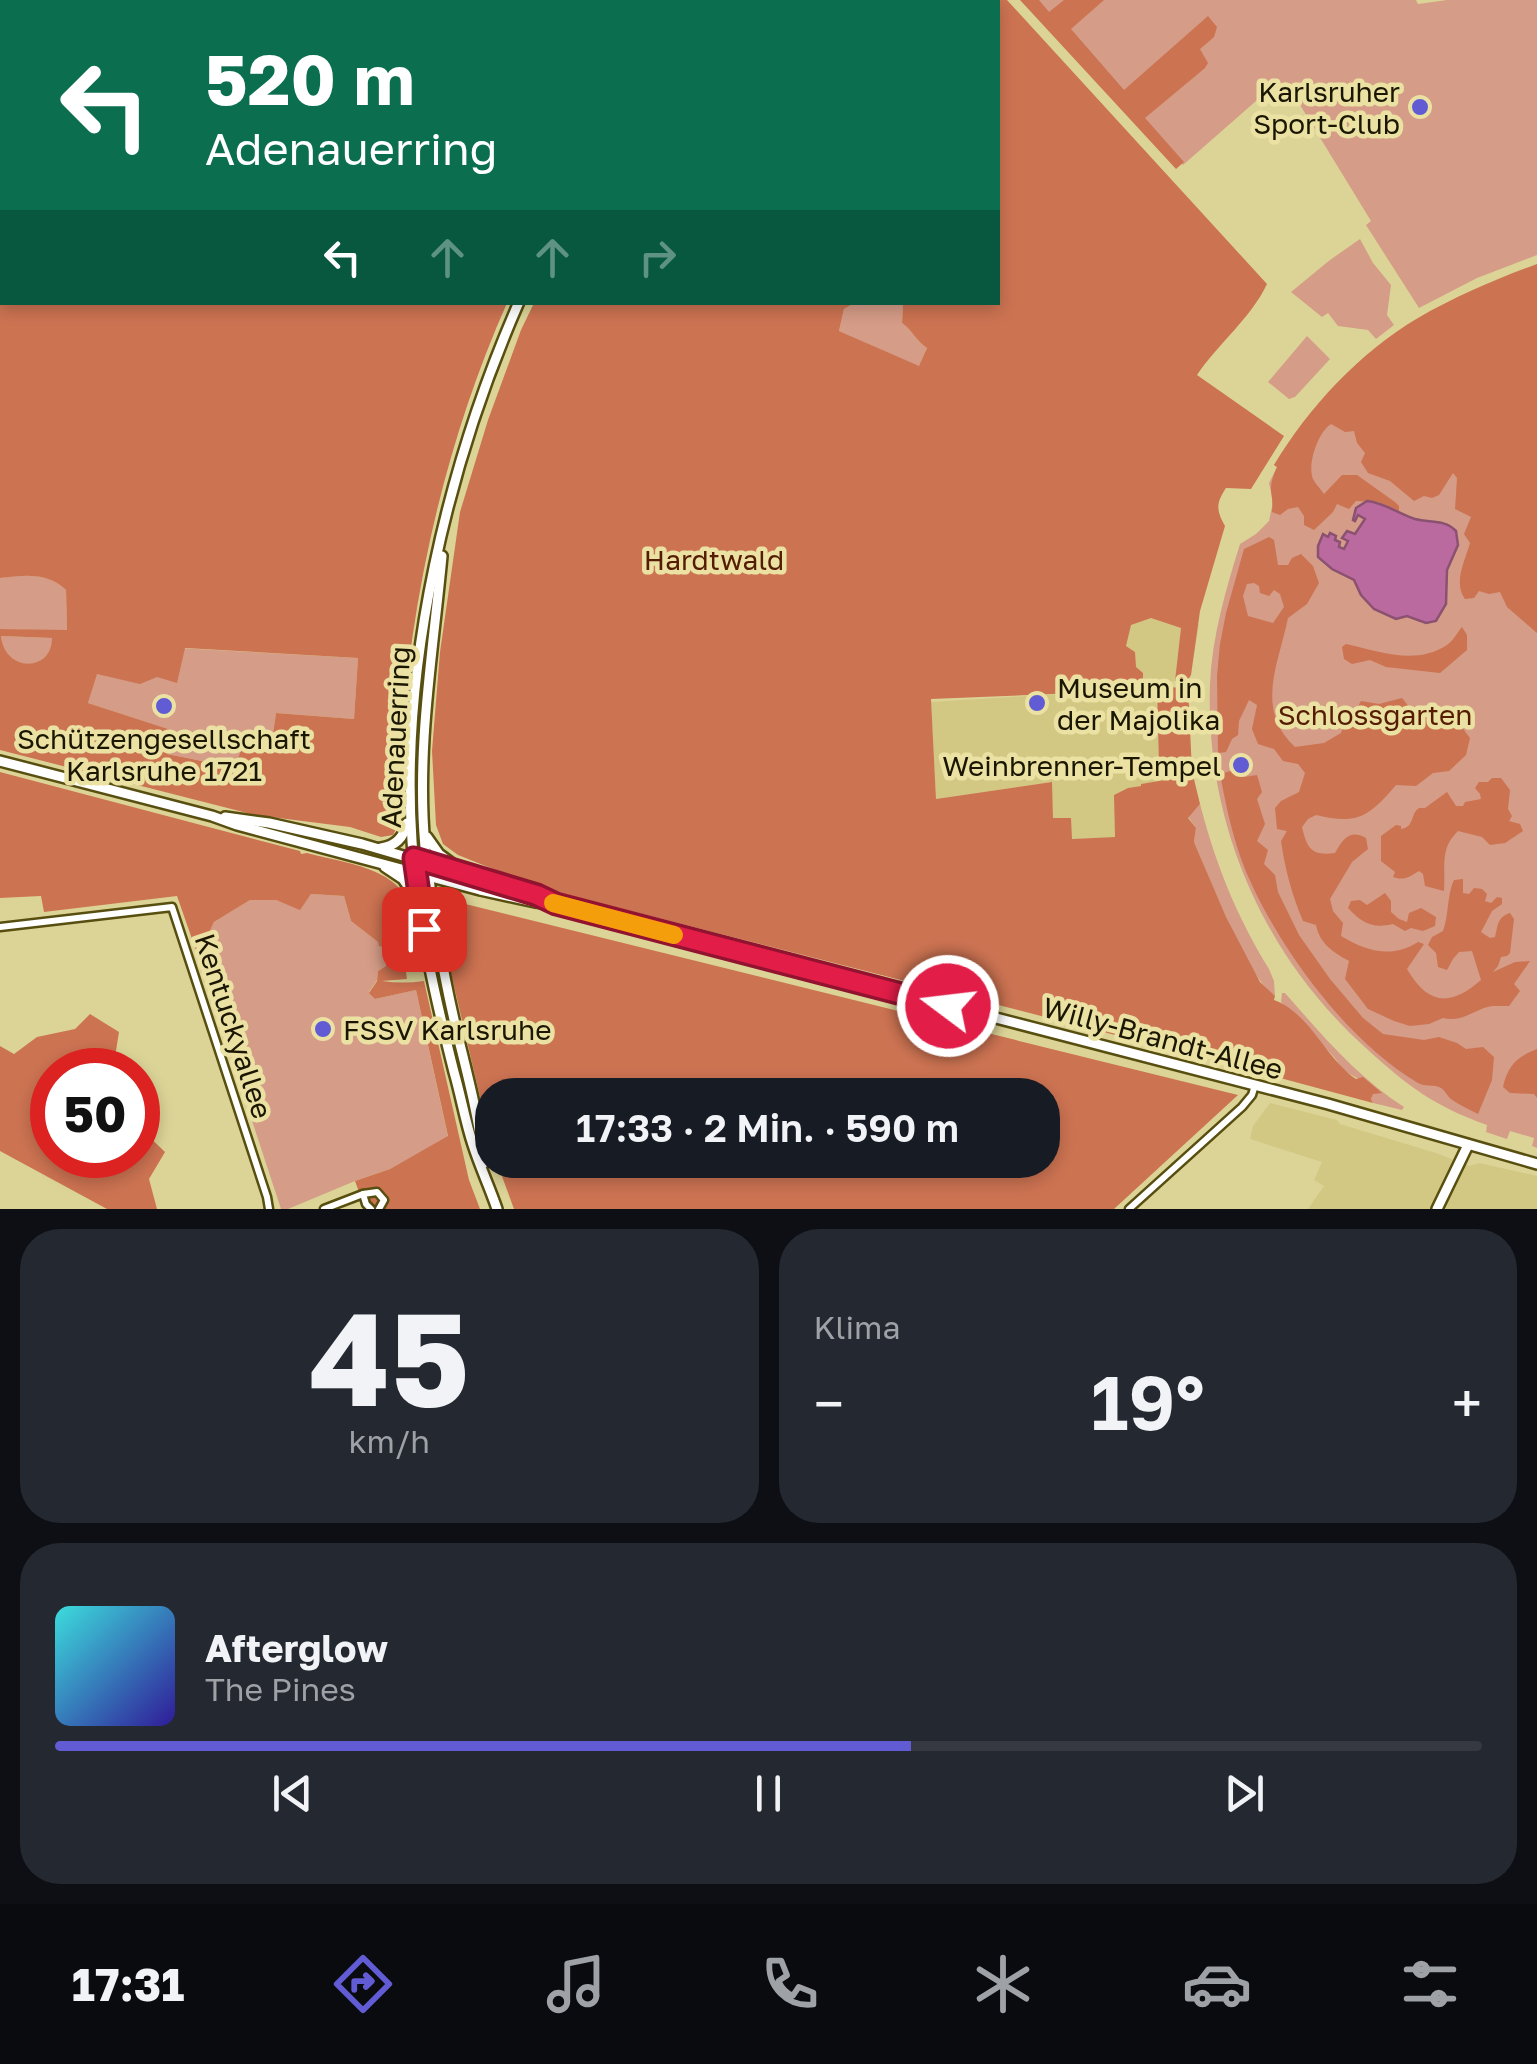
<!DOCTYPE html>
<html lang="de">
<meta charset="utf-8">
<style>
body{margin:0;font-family:"Golos Text",sans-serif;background:#242831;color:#f1f3f6;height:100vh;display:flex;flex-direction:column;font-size:38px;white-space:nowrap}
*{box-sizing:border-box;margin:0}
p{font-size:32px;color:#9ea1a6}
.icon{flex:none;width:55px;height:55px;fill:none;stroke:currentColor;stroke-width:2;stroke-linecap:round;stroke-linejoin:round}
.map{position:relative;height:1209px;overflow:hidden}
.panel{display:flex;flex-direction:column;gap:20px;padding:20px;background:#0d0f14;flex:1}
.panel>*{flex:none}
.top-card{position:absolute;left:0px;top:0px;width:1000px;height:305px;box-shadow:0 5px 15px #0003;background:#0b6e4f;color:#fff;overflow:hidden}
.speed{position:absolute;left:30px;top:1048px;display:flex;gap:20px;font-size:50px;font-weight:700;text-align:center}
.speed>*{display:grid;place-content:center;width:130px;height:130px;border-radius:50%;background:#171b24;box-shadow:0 5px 15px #0003;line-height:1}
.speed .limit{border:15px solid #d22;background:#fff;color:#111}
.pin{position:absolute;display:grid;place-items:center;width:85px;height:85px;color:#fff;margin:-42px;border-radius:20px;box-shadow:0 5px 15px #0006}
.me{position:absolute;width:110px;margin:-55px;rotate:285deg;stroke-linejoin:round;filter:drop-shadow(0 0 8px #0008)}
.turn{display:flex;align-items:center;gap:35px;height:210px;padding:0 40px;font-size:45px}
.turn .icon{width:130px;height:130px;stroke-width:2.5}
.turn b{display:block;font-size:70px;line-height:85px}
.lanes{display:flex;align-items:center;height:95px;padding:0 40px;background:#0003;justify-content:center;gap:50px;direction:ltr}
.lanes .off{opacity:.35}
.big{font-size:75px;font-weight:600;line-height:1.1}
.panel .tile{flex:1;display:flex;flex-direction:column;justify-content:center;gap:15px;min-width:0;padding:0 35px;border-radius:40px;background:#242831}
.panel .dial{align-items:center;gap:0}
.dial b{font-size:130px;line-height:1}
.song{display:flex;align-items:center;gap:30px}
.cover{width:120px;height:120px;border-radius:15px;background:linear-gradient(135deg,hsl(180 70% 55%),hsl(250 70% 35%))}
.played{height:10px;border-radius:5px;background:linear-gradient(90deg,#615bd4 60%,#363941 60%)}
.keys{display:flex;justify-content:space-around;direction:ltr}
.heat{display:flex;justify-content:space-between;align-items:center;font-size:55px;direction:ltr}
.panel .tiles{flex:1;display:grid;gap:20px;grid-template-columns:1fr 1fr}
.tile:last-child{grid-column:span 2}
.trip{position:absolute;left:475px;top:1078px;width:585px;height:100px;border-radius:40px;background:#171b24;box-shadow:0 5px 15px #0003;font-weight:600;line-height:100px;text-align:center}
.dock{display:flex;height:160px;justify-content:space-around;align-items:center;background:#090b0e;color:#9ea1a6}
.dock .icon{width:70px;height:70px}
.dock .on{color:#615bd4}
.dock b{font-size:45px;color:#f1f3f6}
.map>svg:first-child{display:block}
.built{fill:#d2c883}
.green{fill:#d59c87}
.forest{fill:#cc7352;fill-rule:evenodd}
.water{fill:#bb6aa0;stroke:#8b5170;stroke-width:2.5}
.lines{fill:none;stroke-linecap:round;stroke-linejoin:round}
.minor-casing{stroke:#574e0f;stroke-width:11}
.major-casing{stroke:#574e0f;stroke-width:14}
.minor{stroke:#fff;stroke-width:6}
.major{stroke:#fff;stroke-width:9}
.route-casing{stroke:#92132f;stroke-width:25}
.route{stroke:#e11d48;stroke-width:18}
.slow{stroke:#f59e0b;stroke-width:18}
.poi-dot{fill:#615bd4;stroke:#eae1a3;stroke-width:4}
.labels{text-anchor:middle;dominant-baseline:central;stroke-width:9;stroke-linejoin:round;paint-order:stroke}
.poi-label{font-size:28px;fill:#1a1601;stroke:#eae1a3;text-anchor:end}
.park-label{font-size:28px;fill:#551c03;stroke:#eae1a3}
.street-label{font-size:28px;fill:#1a1601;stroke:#eae1a3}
</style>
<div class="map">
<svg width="1537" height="1209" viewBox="0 0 1537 1209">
<rect width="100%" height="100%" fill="#dcd497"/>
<g class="built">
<polygon points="1124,611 1199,624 1190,679 1187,682 1122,679"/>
<polygon points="1156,689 1159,768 1165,781 1142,784 1141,786 1128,788 1115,795 1116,837 1072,839 1053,819 1051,782 936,799 931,702 1060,694 1143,693"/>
<polygon points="1270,1103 1337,1120 1340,1124 1436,1153 1469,1166 1479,1163 1537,1176 1537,1209 1308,1209 1324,1186 1314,1180 1322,1162 1250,1139 1253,1126"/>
</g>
<g class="green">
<polygon points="1036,0 1416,0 1418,4 1447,0 1537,0 1537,255 1477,278 1419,308 1366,225 1371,221 1286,82 1264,94 1183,165"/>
<polygon points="1360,239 1373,263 1391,285 1387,315 1394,325 1376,339 1368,330 1338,326 1328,313 1322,317 1291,292 1330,260"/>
<path d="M 864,303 L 903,303 L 902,323 C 913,331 916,341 927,348 L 919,367 L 839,331 L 844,309 L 851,305 Z"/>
<polygon points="1307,336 1330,359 1295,397 1289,399 1268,382"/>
<path d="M 1358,363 L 1537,564 L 1537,1148 L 1532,1146 L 1534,1138 L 1510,1131 L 1507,1139 L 1486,1132 L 1487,1125 C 1434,1106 1409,1087 1367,1049 C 1264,957 1205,824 1210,684 C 1212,636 1226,589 1240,544 L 1256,534 L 1269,521 L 1273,502 L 1269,483 L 1277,467 L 1274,465 C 1298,426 1326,395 1358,363 Z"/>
<path d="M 20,575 C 41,577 51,575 66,590 L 67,631 L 0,629 L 0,578 Z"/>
<path d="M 1,636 L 53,638 C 50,674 4,672 1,636 Z"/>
<polygon points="105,644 358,658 354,719 276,713 271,748 227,766 167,754 173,731 88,703"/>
<path d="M 1200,804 C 1216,865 1236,915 1269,969 L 1274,981 L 1275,996 C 1245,975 1210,878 1194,842 L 1196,828 L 1188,817 Z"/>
<polygon points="311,894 344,896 351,921 386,948 386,966 378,971 377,980 369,992 375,999 416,990 448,1137 390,1169 355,1181 288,1209 281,1209 198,956 214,922 250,900 276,900 300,909"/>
<path d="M 1282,993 L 1285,993 C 1321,1034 1357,1077 1404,1107 L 1402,1110 L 1373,1103 L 1371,1099 L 1373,1093 L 1381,1092 L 1343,1070 L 1334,1057 L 1281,1002 Z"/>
</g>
<g class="forest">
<path d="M 0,0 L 134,0 L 139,2 L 2,2 L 2,302 L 507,303 C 436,463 399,648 399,823 L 393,835 L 381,837 L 350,827 L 255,815 L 0,750 L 0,629 L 67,630 L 66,590 C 48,572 24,575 0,578 ZM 1,636 L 52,638 C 52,672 5,673 1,636 ZM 185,648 L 358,658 L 354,719 L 276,713 L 271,748 L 244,743 L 237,761 L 227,766 L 167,754 L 174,731 L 88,703 L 97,674 L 140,684 L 157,677 L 177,683 Z"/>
<path d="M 733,0 L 1007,0 L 1267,284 C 1251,318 1218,344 1197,375 L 1284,436 L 1251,489 L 1226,488 C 1216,503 1216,510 1225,526 L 1200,611 L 1191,675 L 1187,681 L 1175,681 L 1181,628 L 1151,618 L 1131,625 L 1126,646 L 1135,652 L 1136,667 L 1143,673 L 1143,681 L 1121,683 L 1099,692 L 931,699 L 936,799 L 1052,782 L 1053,818 L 1071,818 L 1072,839 L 1115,837 L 1114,795 L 1128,788 L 1141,786 L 1141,784 L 1165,780 L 1159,768 L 1157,688 L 1188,687 L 1192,771 L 1200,804 L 1188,818 L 1196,828 L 1194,842 L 1226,917 L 1260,982 L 1275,996 L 1274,1000 C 1310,1013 1325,1058 1356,1079 L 1363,1077 L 1382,1093 L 1373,1094 L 1371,1099 L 1373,1103 L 1269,1075 L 1266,1067 L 1268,1059 L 1260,1057 L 1252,1070 L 541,888 L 458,855 L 443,844 L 436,825 L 432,751 L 440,652 L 460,512 L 488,420 L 521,330 L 534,303 L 864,303 L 851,305 L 844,309 L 839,331 L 919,366 L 927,348 C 916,341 913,331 902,323 L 903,303 L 998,302 L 998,2 L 731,2 Z"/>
<polygon points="1020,0 1039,0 1049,12 1064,0 1104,0 1071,29 1124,90 1208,16 1217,27 1214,37 1200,49 1208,63 1205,68 1145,118 1184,162 1176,169"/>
<path d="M 1537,264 L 1537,633 L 1507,607 L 1500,592 L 1489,594 L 1479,591 L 1474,598 L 1465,599 C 1453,583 1465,561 1470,543 L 1464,534 L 1471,517 L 1455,509 L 1457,478 L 1453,473 L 1439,495 L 1432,498 L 1424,496 L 1414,501 L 1390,481 L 1368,473 L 1361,462 L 1365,453 L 1357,443 L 1354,431 L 1345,432 L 1331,424 C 1318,432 1307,464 1313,479 C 1316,485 1321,489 1324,494 L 1342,475 L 1357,475 L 1395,502 L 1399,506 L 1399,511 L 1378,502 L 1356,501 L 1349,509 L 1337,504 L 1333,512 L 1314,530 L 1304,525 L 1304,516 L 1298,507 L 1288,509 L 1280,515 L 1272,512 C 1274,490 1266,492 1277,467 L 1274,465 C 1309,407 1360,352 1418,318 C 1456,296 1496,279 1537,264 Z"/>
<path d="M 1269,537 L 1274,540 L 1278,565 L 1288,565 L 1292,558 L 1301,554 L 1313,566 L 1319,583 L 1307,604 L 1288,618 C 1279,663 1254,709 1295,747 L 1324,743 L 1341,733 C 1345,720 1355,713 1361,701 L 1379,704 L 1402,698 L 1414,713 L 1435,709 L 1445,721 L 1461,726 L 1470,738 L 1466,755 L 1449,771 L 1433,773 L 1416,786 L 1396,785 C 1369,817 1357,825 1316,815 L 1308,819 L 1302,827 C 1307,849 1312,856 1335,853 C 1343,839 1350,829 1366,838 L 1368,849 L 1352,862 L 1330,899 L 1333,911 L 1343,923 L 1341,936 C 1366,951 1392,959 1418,942 L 1424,944 L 1407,969 C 1428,1005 1450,1007 1481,980 L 1472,951 L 1459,952 L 1453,959 L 1447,970 L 1438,967 L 1436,953 L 1428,945 L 1432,937 L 1443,931 C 1449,915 1447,894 1454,880 L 1463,879 L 1463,893 L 1469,894 L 1474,888 L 1482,889 L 1487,894 L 1485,901 L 1491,903 L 1497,897 L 1502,898 L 1502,904 L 1492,911 L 1481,932 L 1490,938 L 1495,937 C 1498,926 1497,917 1510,913 L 1514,919 L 1510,953 L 1507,956 L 1501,957 L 1498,966 L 1493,972 L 1515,962 L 1530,961 L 1514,984 L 1520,991 L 1509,1006 C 1503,1006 1498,1006 1492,1006 C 1474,1009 1463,1023 1443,1018 L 1429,1024 L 1410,1026 L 1394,1021 L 1368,1009 L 1345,979 L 1349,961 C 1333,952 1320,944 1316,925 L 1303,921 C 1292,895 1285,869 1281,841 L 1287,831 L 1277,829 L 1275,808 L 1281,801 L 1299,792 L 1305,773 L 1298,764 L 1283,761 L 1274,749 L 1258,744 L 1252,729 L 1257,705 L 1249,700 L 1239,721 L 1238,735 L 1232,739 L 1226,752 L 1218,753 L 1217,676 L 1220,644 L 1226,613 L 1244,549 ZM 1254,583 L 1259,586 L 1260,593 L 1269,596 L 1274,590 L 1280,594 L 1284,607 L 1273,623 L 1248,616 L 1243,596 L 1247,584 Z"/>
<path d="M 1462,627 L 1467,635 L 1467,650 L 1440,673 L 1386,667 L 1370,660 L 1352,664 L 1344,659 L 1342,647 L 1346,644 C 1379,651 1415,666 1447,645 C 1453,641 1457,633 1462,627 Z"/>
<path d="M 1234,770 L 1244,777 L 1257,775 L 1262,792 L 1257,799 L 1265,824 L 1257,841 L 1268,850 L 1264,864 L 1275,875 L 1278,892 L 1299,935 L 1330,979 L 1363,1018 L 1383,1034 L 1424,1040 L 1439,1037 L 1457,1043 L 1466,1049 L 1483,1047 L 1494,1057 L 1492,1080 L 1478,1114 C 1469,1109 1459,1105 1451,1099 C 1447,1096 1445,1090 1441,1088 C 1434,1084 1425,1087 1418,1083 C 1349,1042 1285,956 1252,885 C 1235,850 1227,811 1220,774 Z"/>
<path d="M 0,772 L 300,851 L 301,854 L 307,853 C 343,863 400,867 411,909 L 397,911 L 407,979 L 382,981 C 396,983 410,983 424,981 L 469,1180 L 480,1209 L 365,1209 L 355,1181 L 390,1169 L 448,1136 L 416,990 L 375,999 L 369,993 L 377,981 L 378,971 L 386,966 L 386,948 L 379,946 L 378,942 L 351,921 L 344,896 L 311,894 L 300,910 L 276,900 L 250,900 L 214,922 L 198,956 L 177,896 L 44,912 L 41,896 L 0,898 Z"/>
<path d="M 1492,778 L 1501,778 L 1510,790 L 1508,809 L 1512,816 L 1509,821 L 1520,824 L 1523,831 L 1505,843 L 1490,845 L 1482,837 L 1458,831 C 1439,849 1446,867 1444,891 L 1425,886 L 1423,874 L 1419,871 C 1409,877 1405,881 1393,877 L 1395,872 L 1381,861 L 1381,836 L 1396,825 L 1401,826 L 1401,829 C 1415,827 1410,814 1419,808 L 1425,808 L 1447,792 L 1456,806 L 1463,806 L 1465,802 L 1481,799 L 1480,794 L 1475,788 L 1479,782 L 1488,782 Z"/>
<path d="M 1385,893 L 1391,901 L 1391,912 L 1399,919 L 1407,922 L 1409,913 L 1421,908 L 1436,917 L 1435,926 L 1423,931 L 1411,928 L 1405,931 L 1393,924 C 1373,929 1362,923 1348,908 L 1351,901 L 1360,900 L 1367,905 Z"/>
<polygon points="441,898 1238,1095 1114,1209 514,1209 496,1160 1042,1160 1042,1095 492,1095 492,1148 450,969"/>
<polygon points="90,1014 119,1032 114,1063 125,1070 52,1070 52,1155 138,1155 138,1126 165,1152 149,1179 157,1209 107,1209 0,1151 0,1046 14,1054 37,1037 75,1029"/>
<path d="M 1537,1049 L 1537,1098 L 1534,1094 L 1510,1093 L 1503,1087 C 1508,1065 1517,1057 1537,1049 Z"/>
</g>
<path class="water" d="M 1367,501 C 1386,503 1398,514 1415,519 C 1431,523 1444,519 1456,531 L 1458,545 L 1447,570 L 1446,604 L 1436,621 L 1426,623 L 1407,616 L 1396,619 L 1374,609 L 1361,595 L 1354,580 L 1332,569 L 1318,557 L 1318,546 L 1323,534 L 1328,537 L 1330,533 L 1336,536 L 1335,540 L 1340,542 L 1339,547 L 1344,549 L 1348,541 L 1342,538 L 1347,531 L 1355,534 L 1365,519 L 1358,515 L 1355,521 L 1353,520 L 1356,508 Z"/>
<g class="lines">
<defs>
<g id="minor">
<polyline points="0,927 172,907 267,1197 269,1209"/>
<polyline points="363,1194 366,1204 371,1209"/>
<polyline points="324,1209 363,1194 377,1192 384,1200 379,1209"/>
<polyline points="1129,1209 1242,1107 1252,1095 1255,1085"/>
</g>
<g id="major">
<polyline points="711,2 714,0"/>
<path d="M 442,556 C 433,653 416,749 425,847 C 432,907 442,969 456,1028 C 467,1073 479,1117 484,1163"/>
<polyline points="0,761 212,816 237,825 480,890 535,902 556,904 1328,1104 1537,1164"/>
<polyline points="225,817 269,823 362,844 537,895 548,900"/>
<polyline points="427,837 439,854 458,868"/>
<path d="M 381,848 C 396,846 404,837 407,823"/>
<polyline points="385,867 403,879 416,898"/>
<path d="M 497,1209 C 490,1188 480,1167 473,1145 C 465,1121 461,1096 454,1072 C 435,997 417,918 412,841 C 400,664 448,464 519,302"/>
<polyline points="1437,1209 1468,1145"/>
</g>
</defs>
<use href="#minor" class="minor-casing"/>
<use href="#major" class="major-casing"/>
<use href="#minor" class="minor"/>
<use href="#major" class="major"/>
</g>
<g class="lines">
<defs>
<polyline id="route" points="424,929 414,858 537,895 556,904 948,1006"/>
</defs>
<use href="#route" class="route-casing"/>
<use href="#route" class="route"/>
<polyline class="slow" points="553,903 674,935"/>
</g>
<g class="poi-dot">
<circle cx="1420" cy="107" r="10"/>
<circle cx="1037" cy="703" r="10"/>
<circle cx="164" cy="706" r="10"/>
<circle cx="1241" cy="765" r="10"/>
<circle cx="323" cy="1029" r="10"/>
</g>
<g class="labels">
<g class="poi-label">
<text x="1400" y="91">Karlsruher<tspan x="1400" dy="32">Sport-Club</tspan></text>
<text x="1057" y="687" text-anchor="start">Museum in<tspan x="1057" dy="32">der Majolika</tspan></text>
<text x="164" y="738" text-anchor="middle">Schützengesellschaft<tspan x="164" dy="32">Karlsruhe 1721</tspan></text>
<text x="1221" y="765">Weinbrenner-Tempel</text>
<text x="343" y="1029" text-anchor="start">FSSV Karlsruhe</text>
</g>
<g class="park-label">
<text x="714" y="559">Hardtwald</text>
<text x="1375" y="714">Schlossgarten</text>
</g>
<g class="street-label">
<text transform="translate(395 737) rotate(-87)">Adenauerring</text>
<text transform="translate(234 1026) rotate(72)">Kentuckyallee</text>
<text transform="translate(1163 1038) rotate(15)">Willy-Brandt-Allee</text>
</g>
</g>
</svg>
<div class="speed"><div class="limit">50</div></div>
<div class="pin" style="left:424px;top:929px;background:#d93025"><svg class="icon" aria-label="arrive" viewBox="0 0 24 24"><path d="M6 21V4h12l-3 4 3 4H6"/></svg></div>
<svg class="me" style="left:948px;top:1006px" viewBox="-20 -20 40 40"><circle r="17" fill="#e11d48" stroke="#fff" stroke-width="3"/><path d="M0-11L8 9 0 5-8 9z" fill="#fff"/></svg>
<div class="trip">17:33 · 2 Min. · 590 m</div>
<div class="top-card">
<div class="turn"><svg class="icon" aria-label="left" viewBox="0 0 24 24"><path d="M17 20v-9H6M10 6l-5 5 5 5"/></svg><div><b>520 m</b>Adenauerring</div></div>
<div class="lanes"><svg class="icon" aria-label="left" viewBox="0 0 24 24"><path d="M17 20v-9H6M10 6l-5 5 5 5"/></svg><svg class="icon off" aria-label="ahead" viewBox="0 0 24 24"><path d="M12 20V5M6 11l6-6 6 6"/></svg><svg class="icon off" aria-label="ahead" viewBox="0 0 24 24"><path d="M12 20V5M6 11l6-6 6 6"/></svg><svg class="icon off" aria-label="right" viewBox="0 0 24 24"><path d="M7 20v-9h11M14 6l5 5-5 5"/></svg></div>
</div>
</div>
<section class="panel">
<div class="tiles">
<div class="tile dial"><b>45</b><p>km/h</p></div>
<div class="tile"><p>Klima</p>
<div class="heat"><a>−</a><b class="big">19°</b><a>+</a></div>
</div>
<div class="tile">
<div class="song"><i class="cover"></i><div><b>Afterglow</b><p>The Pines</p></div></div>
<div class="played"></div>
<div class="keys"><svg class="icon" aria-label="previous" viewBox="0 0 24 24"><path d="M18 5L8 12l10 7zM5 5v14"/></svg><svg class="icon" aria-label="pause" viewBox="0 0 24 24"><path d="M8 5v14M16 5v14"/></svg><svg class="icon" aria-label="next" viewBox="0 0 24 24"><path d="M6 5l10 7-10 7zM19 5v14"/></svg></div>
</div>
</div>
</section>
<nav class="dock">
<b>17:31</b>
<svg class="icon on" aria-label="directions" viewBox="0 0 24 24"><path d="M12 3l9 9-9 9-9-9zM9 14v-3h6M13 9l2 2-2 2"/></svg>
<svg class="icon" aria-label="music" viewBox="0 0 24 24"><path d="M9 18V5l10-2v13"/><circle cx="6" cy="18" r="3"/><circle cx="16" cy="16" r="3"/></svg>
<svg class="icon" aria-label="phone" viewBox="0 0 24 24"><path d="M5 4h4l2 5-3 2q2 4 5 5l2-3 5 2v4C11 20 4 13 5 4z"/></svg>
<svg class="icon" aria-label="climate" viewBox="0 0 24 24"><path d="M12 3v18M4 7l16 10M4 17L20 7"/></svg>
<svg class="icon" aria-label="car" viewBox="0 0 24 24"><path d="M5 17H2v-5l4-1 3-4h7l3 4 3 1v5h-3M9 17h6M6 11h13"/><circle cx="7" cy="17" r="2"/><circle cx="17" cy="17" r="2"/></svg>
<svg class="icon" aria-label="filters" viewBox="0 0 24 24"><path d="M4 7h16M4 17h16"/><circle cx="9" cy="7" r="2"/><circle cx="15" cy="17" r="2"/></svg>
</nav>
